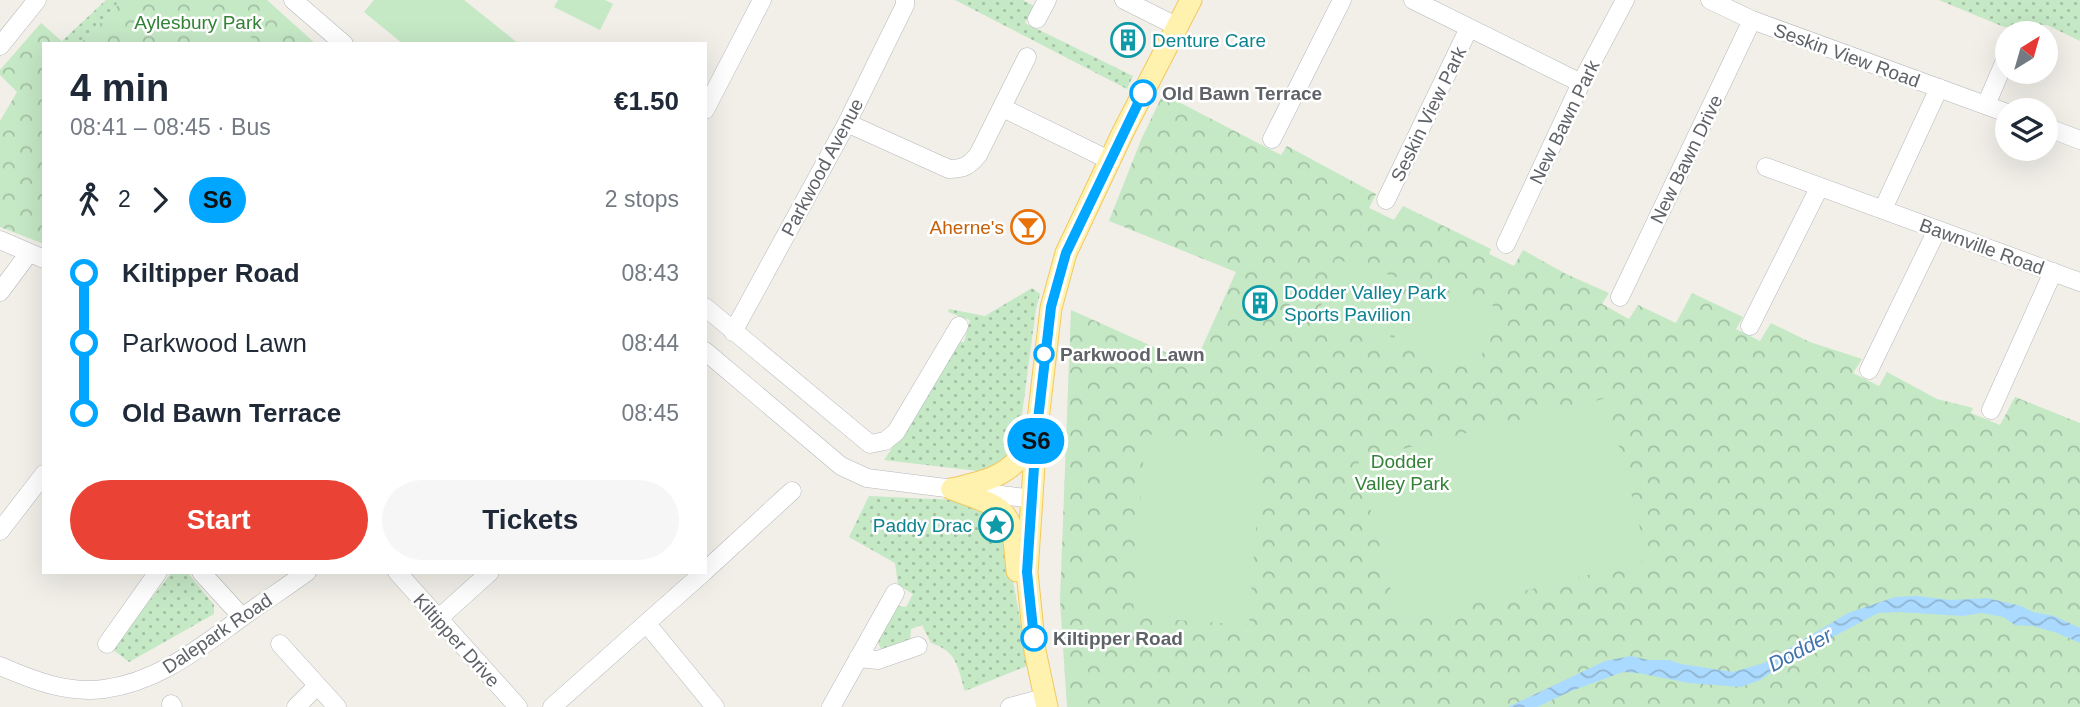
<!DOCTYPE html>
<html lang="en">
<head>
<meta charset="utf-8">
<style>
  body { margin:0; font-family:Helvetica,sans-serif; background:#f6f6f7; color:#1f2937; height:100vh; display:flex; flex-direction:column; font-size:26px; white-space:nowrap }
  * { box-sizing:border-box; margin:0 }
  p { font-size:23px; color:#747a83 }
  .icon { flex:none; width:38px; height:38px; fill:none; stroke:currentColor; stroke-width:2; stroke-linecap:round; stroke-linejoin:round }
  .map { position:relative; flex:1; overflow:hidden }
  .sheet { position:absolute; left:42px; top:42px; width:665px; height:532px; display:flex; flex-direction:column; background:#fff; border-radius:0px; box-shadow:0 7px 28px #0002 }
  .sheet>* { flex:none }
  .badge { padding:0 14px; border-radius:23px; font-size:24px; line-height:46px }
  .needle { width:46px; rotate:37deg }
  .tools { position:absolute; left:1995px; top:21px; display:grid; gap:14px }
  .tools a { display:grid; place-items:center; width:63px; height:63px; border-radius:50%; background:#fff; box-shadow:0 7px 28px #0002; font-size:35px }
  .map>.badge { position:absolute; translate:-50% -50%; box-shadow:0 0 0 4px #fff }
  .legs { display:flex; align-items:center; gap:10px; height:77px; padding:0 28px; font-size:23px }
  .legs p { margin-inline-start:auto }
  .overview { display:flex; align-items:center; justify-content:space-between; height:119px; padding:0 28px }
  h1 { font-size:38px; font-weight:700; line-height:52px }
  .action { display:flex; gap:14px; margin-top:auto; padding:14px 28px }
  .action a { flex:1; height:80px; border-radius:42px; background:#ea4335; color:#fff; font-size:28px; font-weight:700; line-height:80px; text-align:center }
  .action a+a { background:#f6f6f7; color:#1f2937 }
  ul { padding:0 28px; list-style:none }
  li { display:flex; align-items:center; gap:24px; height:70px; font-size:26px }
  li i { display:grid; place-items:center; width:10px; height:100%; margin:0 9px; background:currentColor }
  li i::after { content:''; width:18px; height:18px; margin:-9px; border:5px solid; border-radius:50%; background:#fff }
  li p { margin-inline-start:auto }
  li:first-child i { background:linear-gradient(#0000 50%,currentColor 0) }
  li:last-child i { background:linear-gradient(currentColor 50%,#0000 0) }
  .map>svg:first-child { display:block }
</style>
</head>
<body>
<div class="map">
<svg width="2080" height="707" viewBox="0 0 2080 707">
  <defs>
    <pattern id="grass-dots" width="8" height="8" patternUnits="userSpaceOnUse" patternTransform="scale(1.75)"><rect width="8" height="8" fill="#c5e8c5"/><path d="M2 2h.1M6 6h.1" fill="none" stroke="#a3c0a4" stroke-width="1.8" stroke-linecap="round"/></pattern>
    <pattern id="park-crowns" width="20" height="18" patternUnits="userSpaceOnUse" patternTransform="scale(1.75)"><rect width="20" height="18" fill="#c5e8c5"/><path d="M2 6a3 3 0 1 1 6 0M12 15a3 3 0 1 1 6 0" fill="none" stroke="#a3c0a4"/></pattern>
    <pattern id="water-waves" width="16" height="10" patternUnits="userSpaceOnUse" patternTransform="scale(1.75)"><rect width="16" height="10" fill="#aadaff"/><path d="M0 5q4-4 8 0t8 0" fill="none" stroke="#8eb4d2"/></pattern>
  </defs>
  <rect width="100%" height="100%" fill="#f1efe8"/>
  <g fill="url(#grass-dots)">
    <path d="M106 0H114L118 5 80 44H65L62 41Z"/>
    <path d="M955 0H1023L1034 6 1025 23 1133 76 1127 89Z"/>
    <path d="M1939 0H2080V41L2047 25 2004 27Z"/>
    <path d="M1032 288 1040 294 1036 309 1018 444 1007 463 986 472 884 460 930 392 956 342H964L970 320 948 312 949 309 985 316Z"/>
    <path d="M869 496 956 500 1000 517C1012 566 1018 616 1029 665L965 691C957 666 958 652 931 643L922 625 911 629 910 644 893 651 881 649 876 638 897 606 906 607 913 594 898 585 895 563 849 537Z"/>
    <path d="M172 572 188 573 214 605V614L129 662 112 649Z"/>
  </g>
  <g fill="url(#park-crowns)">
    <path d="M114 0H267L316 44H80L118 5Z"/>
    <path d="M41 23 65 44H44V244L0 227V121L17 92 0 75V70Z"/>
    <path d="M1163 94 1281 155 1287 146 1376 194 1369 208 1394 220 1403 206 1491 249 1489 254 1514 266 1523 250 1566 274 1609 293 1602 304 1629 319 1638 305 1676 323 1692 293 1743 317 1736 329 1760 341 1771 323 1810 342 1862 359 1853 373 1879 386 1887 372 1937 399 1973 408 1971 413 2000 425 2015 397 2080 423V707H1067L1060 601 1071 310 1194 365 1236 272 1109 221 1141 140Z"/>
  </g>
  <g fill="#c5e8c5">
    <path d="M374 0H464L519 44H403L364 12Z"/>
    <path d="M558 0H605L613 4 600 30 554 7Z"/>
    <path d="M226 16 259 44H202Z"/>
    <path d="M1335 259 1407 280 1388 344 1316 323Z"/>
    <path d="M1411 281 1494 306 1478 371 1392 345Z"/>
    <path d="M1607 398 1648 560 1399 622 1358 460Z"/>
    <path d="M1145 434 1262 442 1249 625 1133 617Z"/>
  </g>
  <path fill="url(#water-waves)" d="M1916 596 1951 600 1987 598 2021 606 2033 612 2054 616 2080 628V643L2057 633 2033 626 2015 625 2003 617 1982 613 1963 616 1899 612 1878 613 1795 657 1760 680 1741 687 1689 683 1638 673 1623 672 1571 691 1537 707H1508L1605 661 1631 656 1648 660H1669L1681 664 1733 672 1764 663 1848 613 1895 597Z"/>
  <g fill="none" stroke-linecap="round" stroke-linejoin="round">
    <g stroke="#b5b8bc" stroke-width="19">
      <g id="minor">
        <path d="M293 0 344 44"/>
        <path d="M1124 0 1178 27"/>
        <path d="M1413 0 1581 83"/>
        <path d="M1710 0 1752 20 2007 113"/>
        <path d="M1037 19 1047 0"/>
        <path d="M0 46 37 0"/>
        <path d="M1986 105 2007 56"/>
        <path d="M1003 108 1111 161"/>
        <path d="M705 110 762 0"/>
        <path d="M847 123 949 169C963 169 969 166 978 155L1027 57"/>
        <path d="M2046 127 2080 140"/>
        <path d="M1272 139 1342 0"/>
        <path d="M1766 167 2080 282"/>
        <path d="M1386 200 1469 28"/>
        <path d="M1883 209 1939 88"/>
        <path d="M0 240 44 259"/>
        <path d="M1506 244 1581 83 1625 0"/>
        <path d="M0 292 29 253"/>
        <path d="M1620 297 1752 20"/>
        <path d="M705 307 870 444 885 441 896 432 959 326"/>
        <path d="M1750 326 1819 188"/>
        <path d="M733 332 847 123 905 5V0"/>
        <path d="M705 351 841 466 867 478 1033 499"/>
        <path d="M1869 370 1937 230"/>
        <path d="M1991 410 2053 272"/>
        <path d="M0 531 44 474"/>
        <path d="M705 571 792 491"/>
        <path d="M201 572 242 617"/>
        <path d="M397 572 518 707"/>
        <path d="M438 619 490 572"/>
        <path d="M647 624 715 707"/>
        <path d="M107 644 158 572"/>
        <path d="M280 644 337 707"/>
        <path d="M858 658 878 660 918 646"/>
        <path d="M0 666C32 680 68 694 104 689 158 682 198 649 241 618 263 602 285 588 307 572"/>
        <path d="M171 704 173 707"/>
        <path d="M296 707 317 686"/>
        <path d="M552 707 704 572"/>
        <path d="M831 707 895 593"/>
        <path d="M1010 707 1044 698"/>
      </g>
    </g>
    <g stroke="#f2c960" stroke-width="23">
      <g id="major">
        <path d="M952 489C1010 510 1012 508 1017 571"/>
        <path d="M952 489C994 479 1011 475 1036 438"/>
        <path d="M1047 707 1035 651 1027 572 1036 437 1051 308 1066 253 1123 132 1191 0"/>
      </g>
    </g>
    <use href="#minor" stroke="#fff" stroke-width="18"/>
    <use href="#major" stroke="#fff2af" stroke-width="21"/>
  </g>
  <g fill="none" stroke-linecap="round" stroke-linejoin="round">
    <g stroke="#fff" stroke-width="16">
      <path id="line-1" d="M1034 638 1027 572 1036 437 1051 307 1066 253 1143 93"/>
    </g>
    <use href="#line-1" stroke="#00a6ff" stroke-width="10"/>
  </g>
  <defs>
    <g id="building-ring" transform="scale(1.75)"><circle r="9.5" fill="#fff" stroke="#0f9aa8" stroke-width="1.5"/><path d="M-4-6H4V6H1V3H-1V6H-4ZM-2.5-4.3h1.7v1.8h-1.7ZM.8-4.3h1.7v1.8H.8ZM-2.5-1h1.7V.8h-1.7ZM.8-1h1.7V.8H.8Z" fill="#0f9aa8"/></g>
    <g id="bar-ring" transform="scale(1.75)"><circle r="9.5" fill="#fff" stroke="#e8710a" stroke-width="1.5"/><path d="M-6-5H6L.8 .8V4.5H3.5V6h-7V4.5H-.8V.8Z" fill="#e8710a"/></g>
    <g id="sight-ring" transform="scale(1.75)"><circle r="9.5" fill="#fff" stroke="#0f9aa8" stroke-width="1.5"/><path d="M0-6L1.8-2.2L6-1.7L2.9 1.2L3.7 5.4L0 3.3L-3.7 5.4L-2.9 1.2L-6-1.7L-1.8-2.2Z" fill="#0f9aa8"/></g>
  </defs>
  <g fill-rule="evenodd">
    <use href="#building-ring" x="1128" y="40"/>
    <use href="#bar-ring" x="1028" y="227"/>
    <use href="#building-ring" x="1260" y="303"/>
    <use href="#sight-ring" x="996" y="525"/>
  </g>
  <g fill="#fff" stroke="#00a6ff" stroke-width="3.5">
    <circle cx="1143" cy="93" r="12"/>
    <circle cx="1044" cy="354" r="9"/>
    <circle cx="1034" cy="638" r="12"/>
  </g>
  <g text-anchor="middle" stroke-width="5" stroke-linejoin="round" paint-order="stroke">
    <g font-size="19" fill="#348238" stroke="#fff">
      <text x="198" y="29">Aylesbury Park</text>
      <text x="1402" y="468">Dodder<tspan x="1402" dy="22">Valley Park</tspan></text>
    </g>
    <g font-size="19" fill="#0d838f" stroke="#fff" text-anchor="start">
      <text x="1152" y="47">Denture Care</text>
      <text x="1284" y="299">Dodder Valley Park<tspan x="1284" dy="22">Sports Pavilion</tspan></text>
      <text x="972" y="532" text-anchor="end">Paddy Drac</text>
    </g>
    <g font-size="19" fill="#5f6368" stroke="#fff">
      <text transform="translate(1847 55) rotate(20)" y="7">Seskin View Road</text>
      <text transform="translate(1428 114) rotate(-64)" y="7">Seskin View Park</text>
      <text transform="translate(1564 122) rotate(-64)" y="7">New Bawn Park</text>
      <text transform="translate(1686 159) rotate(-64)" y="7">New Bawn Drive</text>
      <text transform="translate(822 167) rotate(-62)" y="7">Parkwood Avenue</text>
      <text transform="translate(1982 246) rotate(20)" y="7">Bawnville Road</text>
      <text transform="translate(217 633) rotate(-34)" y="7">Dalepark Road</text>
      <text transform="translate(457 640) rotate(48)" y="7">Kiltipper Drive</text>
    </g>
    <g font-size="19" font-weight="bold" fill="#5f6368" stroke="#fff" text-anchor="start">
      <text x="1162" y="100">Old Bawn Terrace</text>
      <text x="1060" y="361">Parkwood Lawn</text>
      <text x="1053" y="645">Kiltipper Road</text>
    </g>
    <g font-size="19" fill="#c56008" stroke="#fff" text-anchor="end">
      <text x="1004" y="234">Aherne's</text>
    </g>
    <g font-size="21" font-style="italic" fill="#4174aa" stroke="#fff">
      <text transform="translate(1800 650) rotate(-28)" y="7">Dodder</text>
    </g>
  </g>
</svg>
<div class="tools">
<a><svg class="needle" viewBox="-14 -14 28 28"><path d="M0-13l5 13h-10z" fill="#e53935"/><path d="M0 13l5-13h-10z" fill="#747a83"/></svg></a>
<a><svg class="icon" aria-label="layers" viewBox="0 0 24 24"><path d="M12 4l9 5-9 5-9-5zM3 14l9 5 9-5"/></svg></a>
</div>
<b class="badge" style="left:1036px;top:441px;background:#00a6ff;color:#111">S6</b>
<section class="sheet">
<div class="overview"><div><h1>4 min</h1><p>08:41 – 08:45 · Bus</p></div><b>€1.50</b></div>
<div class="legs"><svg class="icon" aria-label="walk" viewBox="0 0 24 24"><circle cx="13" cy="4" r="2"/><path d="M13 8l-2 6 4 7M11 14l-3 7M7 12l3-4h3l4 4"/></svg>2<svg class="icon" aria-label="forward" viewBox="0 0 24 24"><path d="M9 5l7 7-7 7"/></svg><b class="badge" style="background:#00a6ff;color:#111">S6</b><p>2 stops</p></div>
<ul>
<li><i style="color:#00a6ff"></i><b>Kiltipper Road</b><p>08:43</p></li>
<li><i style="color:#00a6ff"></i><span>Parkwood Lawn</span><p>08:44</p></li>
<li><i style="color:#00a6ff"></i><b>Old Bawn Terrace</b><p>08:45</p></li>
</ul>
<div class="action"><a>Start</a><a>Tickets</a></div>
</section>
</div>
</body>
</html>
